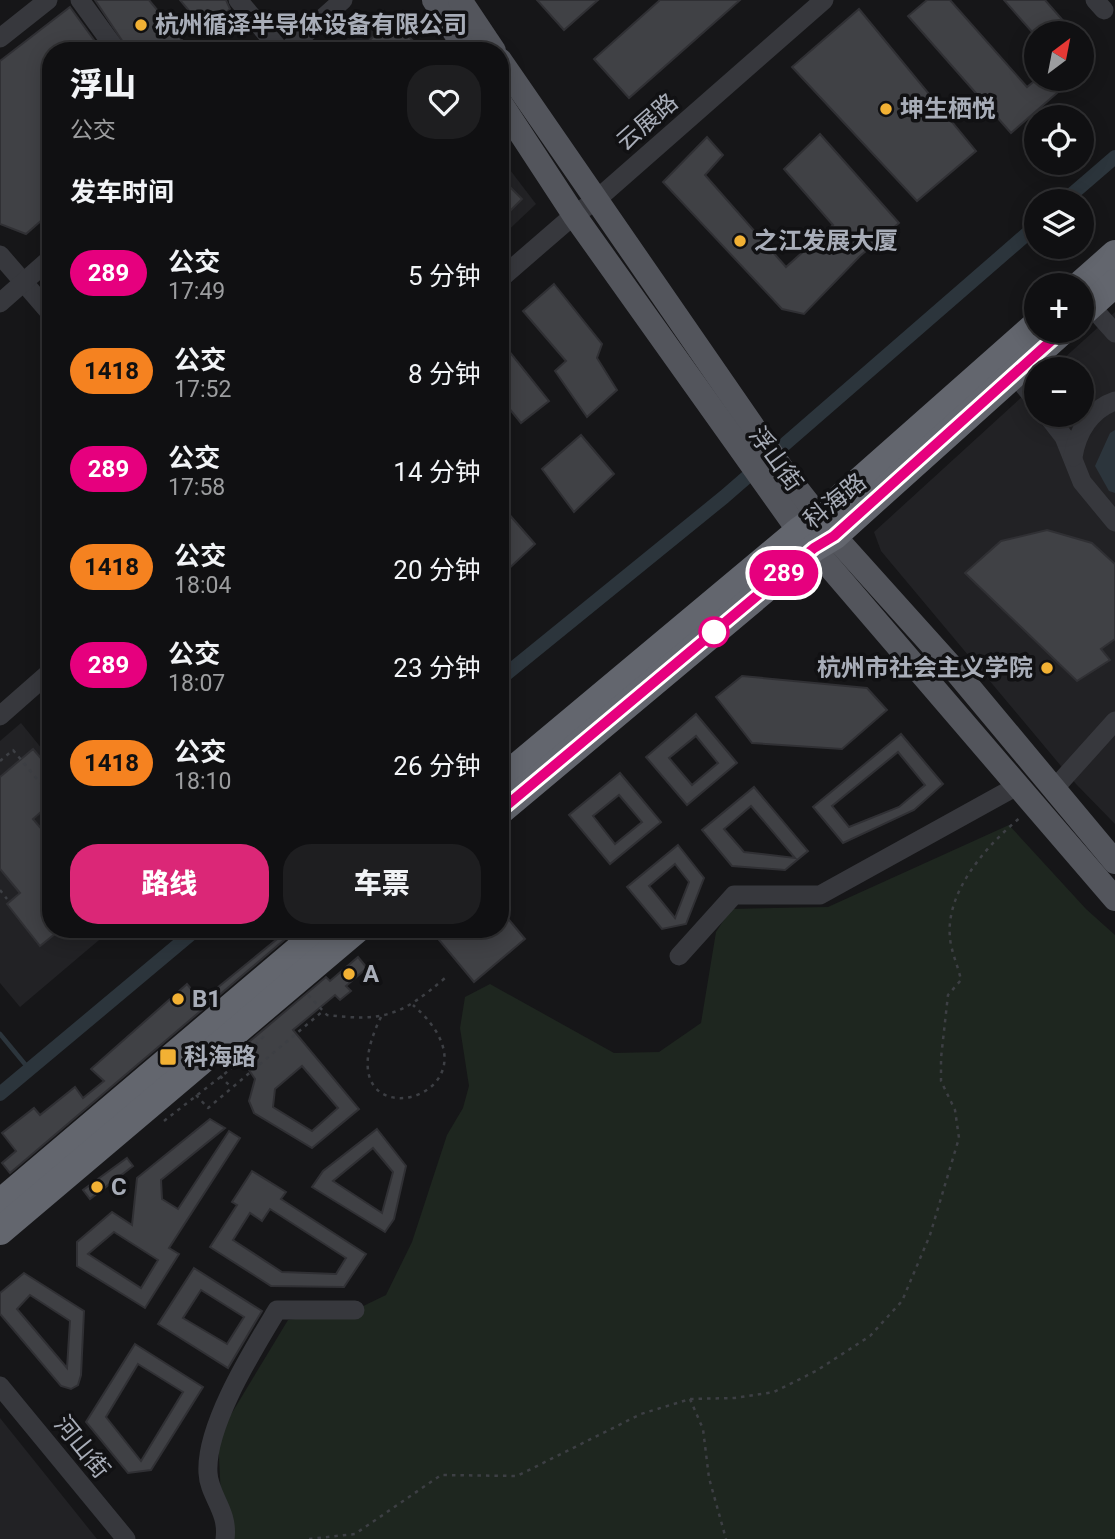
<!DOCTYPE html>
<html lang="zh">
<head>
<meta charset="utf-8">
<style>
  body { margin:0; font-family:Roboto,"Noto Sans SC",sans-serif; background:#1e1e20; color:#f1f3f6; height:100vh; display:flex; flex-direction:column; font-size:26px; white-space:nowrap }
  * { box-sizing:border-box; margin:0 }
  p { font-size:23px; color:#9c9d9f }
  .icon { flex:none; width:38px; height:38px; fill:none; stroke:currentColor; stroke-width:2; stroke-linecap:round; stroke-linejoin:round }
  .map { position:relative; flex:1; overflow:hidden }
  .drawer { position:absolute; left:42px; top:42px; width:467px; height:896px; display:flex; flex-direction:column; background:#101012; border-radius:28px; box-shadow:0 4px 18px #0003,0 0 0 2px #303032 }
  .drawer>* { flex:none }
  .badge { padding:0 14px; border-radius:23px; font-size:24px; line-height:46px }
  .needle { width:46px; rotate:32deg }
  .controls { position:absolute; left:1024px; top:21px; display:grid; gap:14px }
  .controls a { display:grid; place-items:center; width:70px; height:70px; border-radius:50%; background:#101012; box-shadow:0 4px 18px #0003,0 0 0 2px #303032; font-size:35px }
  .map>.badge { position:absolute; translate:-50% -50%; box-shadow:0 0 0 4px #fff }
  h2 { padding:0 28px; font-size:26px; line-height:63px }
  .round { display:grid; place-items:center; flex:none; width:74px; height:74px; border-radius:28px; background:#1e1e20 }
  .overview { display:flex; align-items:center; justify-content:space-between; height:119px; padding:0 28px }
  h1 { font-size:33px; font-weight:800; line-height:52px }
  .button { display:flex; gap:14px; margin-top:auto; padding:14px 28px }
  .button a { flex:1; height:80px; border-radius:28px; background:#db2777; color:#fff; font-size:28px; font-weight:800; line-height:80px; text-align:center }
  .button a+a { background:#1e1e20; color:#f1f3f6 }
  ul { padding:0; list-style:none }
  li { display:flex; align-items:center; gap:21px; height:98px; padding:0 28px }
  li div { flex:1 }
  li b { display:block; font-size:26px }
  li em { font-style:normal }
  li .badge { min-width:77px; font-weight:700; text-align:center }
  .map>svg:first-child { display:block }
</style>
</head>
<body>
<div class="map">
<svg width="1115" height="1539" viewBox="0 0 1115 1539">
  <rect width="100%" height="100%" fill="#161618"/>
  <g fill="#222225">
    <path d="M383 9 416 51H332Z"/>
    <path d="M501 158 536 204 501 237Z"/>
    <path d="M1115 312V824L1076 784 881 551 874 532 1036 384V415H1082V369H1052Z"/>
    <path d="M21 723 51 760V929H112L20 1007 0 983V741Z"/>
    <path d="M0 1418 97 1539H0Z"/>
  </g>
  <path fill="#1e261f" d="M1009 825 1086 909 1115 935V1539H223L218 1436 288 1320 355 1310 386 1295 412 1242 447 1135 463 1108 469 1086 460 1028 465 997 490 984 614 1053 659 1052 701 1023 716 932 731 909 828 907Z"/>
  <path fill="#2c353c" d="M1115 430V493L1109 491 1095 466 1110 433Z"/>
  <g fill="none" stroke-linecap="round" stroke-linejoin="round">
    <path stroke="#2c353c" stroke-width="4.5" d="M0 1034 29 1069"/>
    <g stroke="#2c353c" stroke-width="14">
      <path d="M1064 201 1115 157"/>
      <path d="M500 679 724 497 1036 226"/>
      <path d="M0 1094 197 929"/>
    </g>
  </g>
  <g fill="#404145" stroke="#303034" stroke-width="2" fill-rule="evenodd">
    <path d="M95 0H149L191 51H129Z"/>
    <path d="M180 0H226L230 9 206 31Z"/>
    <path d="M537 0H598L564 30Z"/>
    <path d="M660 0H740L629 98 594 59Z"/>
    <path d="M927 0H950L1027 87 1037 79H1073L1011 133 908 16Z"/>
    <path d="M1004 0H1045L1074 33H1033Z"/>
    <path d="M70 7 102 51H51V212L26 234 0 224V61Z"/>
    <path d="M859 9 976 151 917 201 792 67Z"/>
    <path d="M391 20 424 51H358Z"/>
    <path d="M820 134 899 223 860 256 804 314 782 309 663 182 707 137 723 155 705 175 786 267 833 225 784 169Z"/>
    <path d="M500 177 522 199 500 221Z"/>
    <path d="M554 284 602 344 597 358 617 390 587 417 555 371 566 361 523 311Z"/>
    <path d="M500 340 549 401 521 423 500 397Z"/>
    <path d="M581 435 614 474 574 512 542 469Z"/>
    <path d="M500 504 535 544 500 577Z"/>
    <path d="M1047 530 1092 543 1115 564V639L1101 649 1110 660 1077 681 965 573 1001 541Z"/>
    <path d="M742 676 867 688 887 710 842 749 752 743 716 697Z"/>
    <path d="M696 714 737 763 687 805 646 757ZM696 736 718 763 692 785 669 758Z"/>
    <path d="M901 734 943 784 914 810 843 843 813 807ZM898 752 925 785 899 807 849 827 832 806Z"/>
    <path d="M33 749 51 770V803L33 819 51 840V929H61L40 946 7 904 20 893 0 869V777Z"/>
    <path d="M620 773 661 822 610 864 569 815ZM619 795 642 822 615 844 593 816Z"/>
    <path d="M754 787 808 851 785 870 732 866 702 830ZM751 806 795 858 744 852 724 829Z"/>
    <path d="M678 845 704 878 686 924 662 929 627 887ZM675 864 689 882 675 918 649 886Z"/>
    <path d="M500 909 525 939 474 982 430 929H500Z"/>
    <path d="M287 931 290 935 10 1173 2 1163 16 1151 2 1133 34 1108 40 1115 75 1087 83 1098 104 1081 91 1069 187 984 201 1001Z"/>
    <path d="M358 957 367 968 346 986 351 991 340 1000 335 995 293 1030 359 1109 312 1148 254 1113 249 1101 255 1079 237 1052 326 977 330 981ZM302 1066 338 1108 312 1131 273 1107 275 1089Z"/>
    <path d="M210 1119 225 1128 161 1180 162 1199 178 1209 229 1131 240 1138 169 1248 179 1254 145 1308 77 1266V1242L112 1212 132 1225 137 1178ZM114 1232 158 1260 141 1288 88 1254Z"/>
    <path d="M377 1129 406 1166 394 1219 385 1232 312 1187 323 1171ZM373 1148 393 1172 382 1213 333 1181Z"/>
    <path d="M127 1158 133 1166 90 1199 83 1190Z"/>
    <path d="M252 1171 286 1192 281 1199 366 1254 344 1287 271 1286 210 1247 237 1205 232 1202ZM270 1209 346 1258 336 1274 282 1272 233 1240 250 1213 262 1221Z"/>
    <path d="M194 1268 262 1311 228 1368 158 1324ZM201 1290 244 1317 227 1344 183 1318Z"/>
    <path d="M24 1273 84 1311 81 1375 78 1385 71 1389 61 1386 0 1314V1293ZM30 1295 70 1321 67 1368 17 1309Z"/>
    <path d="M135 1344 203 1387 151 1470 128 1473 86 1422ZM138 1364 183 1392 141 1461 106 1417Z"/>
  </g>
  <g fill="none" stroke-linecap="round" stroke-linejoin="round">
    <g stroke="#3d3f44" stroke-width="2.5" stroke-dasharray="3.5 5" stroke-linecap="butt">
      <path d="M0 761 13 750 51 796"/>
      <path d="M0 890 7 899"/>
      <path d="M308 995 327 1015C384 1022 402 1015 445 978"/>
      <path d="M381 1017C315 1151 520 1099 413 1005"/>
      <path d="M220 1076 232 1088"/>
      <path d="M196 1095 208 1108 323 1011"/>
      <path d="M164 1121 237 1064 265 1035"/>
      <path d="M690 1399 703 1429 709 1478 726 1539"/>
      <path d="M309 1539 355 1534 441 1475 517 1476 641 1414 690 1399 735 1398 774 1392 816 1371 870 1336 902 1301 930 1235 959 1138 955 1110 941 1081V1058L948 995 961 980C958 966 951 951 950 938 945 891 988 844 1022 816"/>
    </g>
    <g stroke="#37383d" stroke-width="19">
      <path d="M80 0 117 51"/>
      <path d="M238 0 281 51"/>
      <path d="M1095 0 1104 10"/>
      <path d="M0 38 48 0"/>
      <path d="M286 51 343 0"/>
      <path d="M0 255 51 314"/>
      <path d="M500 279 574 215 595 201 824 0"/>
      <path d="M0 303 51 258"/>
      <path d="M1090 305 1115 333"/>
      <path d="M1014 373 1036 401"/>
      <path d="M1047 415 1064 437 1082 482 1115 522"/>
      <path d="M1073 457C1077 432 1091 409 1115 401"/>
      <path d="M0 716 51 671"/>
      <path d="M1054 789 1115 721"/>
      <path d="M679 956 734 895H820L1017 786"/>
      <path d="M0 1386 126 1539"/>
      <path d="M225 1539C229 1511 209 1496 208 1473 205 1426 253 1350 277 1310H355"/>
    </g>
    <g stroke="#53555c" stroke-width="24">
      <path d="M434 0 467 51"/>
      <path d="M460 0 494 51"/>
      <path d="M500 60 789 479 834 536 959 675 1115 862"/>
      <path d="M500 102 574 215 799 531 1115 899"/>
    </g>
    <g stroke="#63666e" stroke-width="28">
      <path d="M1080 285 1115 254"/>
      <path d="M1082 313 1115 283"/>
      <path d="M500 781 799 531 819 517 1036 325"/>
      <path d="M500 811 814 548 834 536 1062 331"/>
      <path d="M0 1203 323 929"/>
      <path d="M0 1231 357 929"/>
    </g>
  </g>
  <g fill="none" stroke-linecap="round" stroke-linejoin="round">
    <g stroke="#fff" stroke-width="16">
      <path id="line" d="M500 811 814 548 834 536 1062 331"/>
    </g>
    <use href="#line" stroke="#e6007e" stroke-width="10"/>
  </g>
  <g fill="#f2b134" stroke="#111113" stroke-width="2.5">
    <circle cx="141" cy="25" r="7"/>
    <circle cx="886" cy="109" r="7"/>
    <circle cx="740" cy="241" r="7"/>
    <circle cx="1047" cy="668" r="7"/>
    <circle cx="349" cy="974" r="7"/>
    <circle cx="178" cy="999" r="7"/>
    <rect x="159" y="1048" width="18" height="18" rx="3.5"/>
    <circle cx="97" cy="1187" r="7"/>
  </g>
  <circle fill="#fff" stroke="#e6007e" stroke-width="3.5" cx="714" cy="632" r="14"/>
  <g text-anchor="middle" stroke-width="7" stroke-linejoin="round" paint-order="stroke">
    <g font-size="24" font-weight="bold" fill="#a8adb8" stroke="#111113" text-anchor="start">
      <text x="155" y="33">杭州循泽半导体设备有限公司</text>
      <text x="900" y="117">坤生栖悦</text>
      <text x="754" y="249">之江发展大厦</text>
      <text x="1033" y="676" text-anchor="end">杭州市社会主义学院</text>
      <text x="363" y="982">A</text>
      <text x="192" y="1007">B1</text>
      <text x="184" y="1065">科海路</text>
      <text x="111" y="1195">C</text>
    </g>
    <g font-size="24" fill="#a8adb8" stroke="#111113">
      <text transform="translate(647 122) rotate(-41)" y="8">云展路</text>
      <text transform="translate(776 459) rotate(54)" y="8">浮山街</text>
      <text transform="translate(835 501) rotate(-39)" y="8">科海路</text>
      <text transform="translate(82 1447) rotate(51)" y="8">河山街</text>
    </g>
  </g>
</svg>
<div class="controls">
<a><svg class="needle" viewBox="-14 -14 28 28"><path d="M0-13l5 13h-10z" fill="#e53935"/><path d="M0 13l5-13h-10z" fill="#9c9d9f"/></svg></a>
<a><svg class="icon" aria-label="locate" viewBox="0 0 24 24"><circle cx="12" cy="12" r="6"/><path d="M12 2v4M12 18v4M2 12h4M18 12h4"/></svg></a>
<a><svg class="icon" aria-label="layers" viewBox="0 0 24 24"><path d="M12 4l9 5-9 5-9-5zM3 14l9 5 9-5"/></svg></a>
<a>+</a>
<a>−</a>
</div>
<b class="badge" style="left:784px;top:573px;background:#e6007e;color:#fff">289</b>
<section class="drawer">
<div class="overview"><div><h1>浮山</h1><p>公交</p></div><a class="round"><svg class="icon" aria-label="heart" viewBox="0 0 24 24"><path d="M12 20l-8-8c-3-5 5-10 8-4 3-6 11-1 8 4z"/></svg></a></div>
<h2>发车时间</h2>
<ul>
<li><span class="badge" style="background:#e6007e;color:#fff">289</span><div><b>公交</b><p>17:49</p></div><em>5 分钟</em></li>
<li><span class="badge" style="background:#f58220;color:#111">1418</span><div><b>公交</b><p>17:52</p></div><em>8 分钟</em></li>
<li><span class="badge" style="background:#e6007e;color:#fff">289</span><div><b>公交</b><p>17:58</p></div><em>14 分钟</em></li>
<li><span class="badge" style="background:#f58220;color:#111">1418</span><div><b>公交</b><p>18:04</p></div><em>20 分钟</em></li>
<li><span class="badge" style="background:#e6007e;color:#fff">289</span><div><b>公交</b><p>18:07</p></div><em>23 分钟</em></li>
<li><span class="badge" style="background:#f58220;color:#111">1418</span><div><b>公交</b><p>18:10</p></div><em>26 分钟</em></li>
</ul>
<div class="button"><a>路线</a><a>车票</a></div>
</section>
</div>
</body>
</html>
